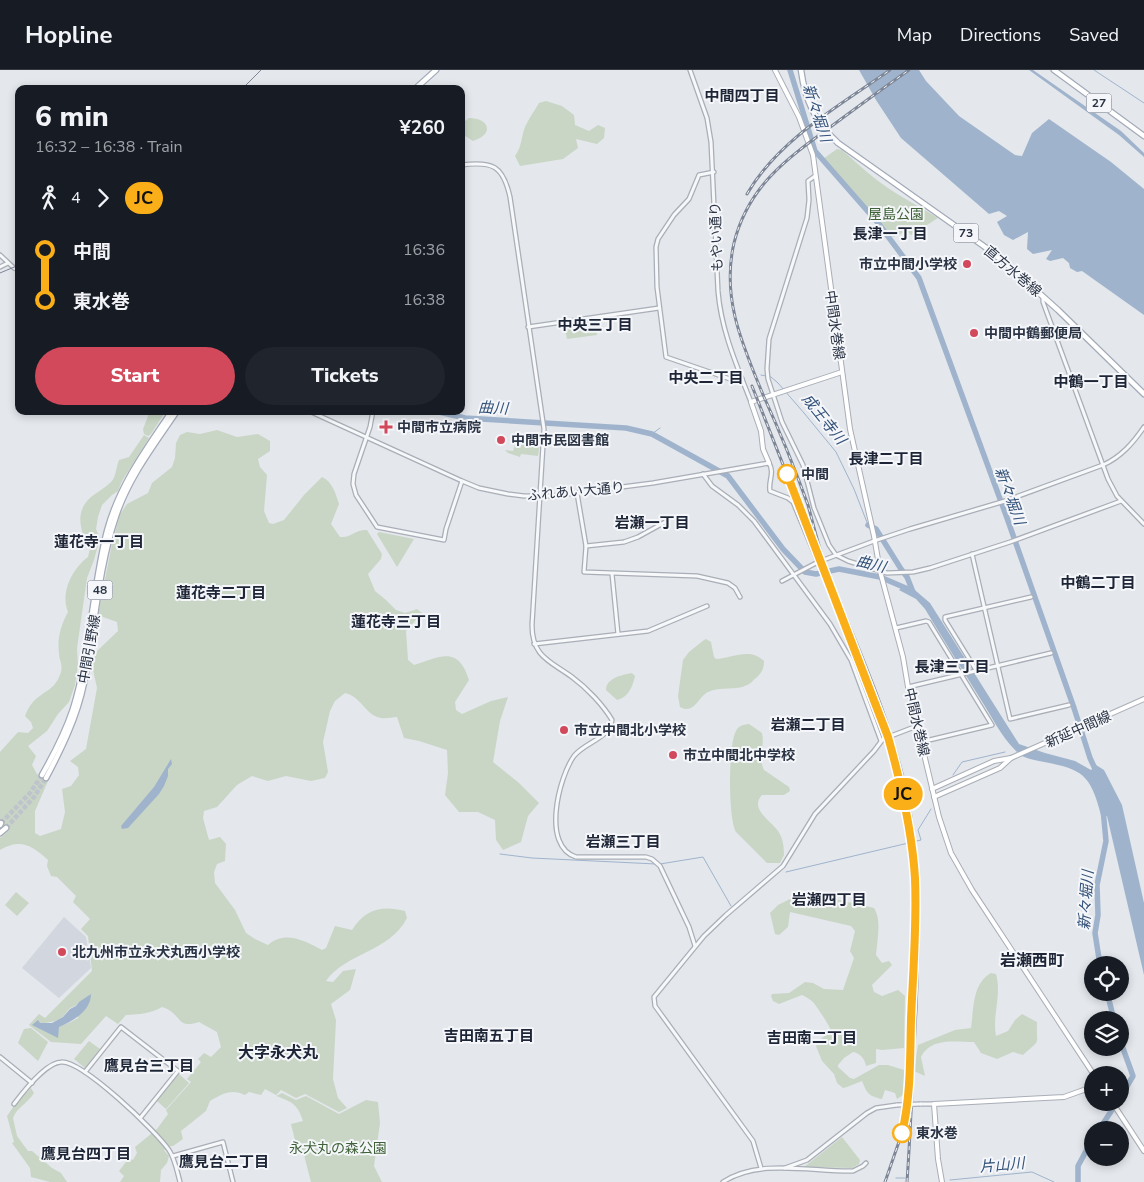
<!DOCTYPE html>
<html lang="en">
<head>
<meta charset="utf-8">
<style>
  body { margin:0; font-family:"Nunito Sans","Noto Sans JP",sans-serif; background:#20242c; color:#f1f3f6; height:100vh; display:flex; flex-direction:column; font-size:19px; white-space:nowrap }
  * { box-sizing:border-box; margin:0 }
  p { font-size:16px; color:#9ea1a6 }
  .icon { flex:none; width:28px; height:28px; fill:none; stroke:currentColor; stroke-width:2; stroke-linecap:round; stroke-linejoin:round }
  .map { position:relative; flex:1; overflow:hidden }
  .sheet { position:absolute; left:15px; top:15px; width:450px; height:330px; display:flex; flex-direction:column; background:#171b24; border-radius:10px; box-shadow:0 2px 8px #0003 }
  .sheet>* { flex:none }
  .badge { padding:0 10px; border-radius:16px; font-size:18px; line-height:32px }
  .buttons { position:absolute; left:1084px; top:886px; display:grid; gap:10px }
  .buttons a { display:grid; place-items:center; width:45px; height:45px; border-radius:50%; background:#171b24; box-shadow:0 2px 8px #0003; font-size:25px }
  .map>.badge { position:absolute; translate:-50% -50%; box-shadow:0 0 0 2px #fff }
  .legs { display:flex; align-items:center; gap:8px; height:55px; padding:0 20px; font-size:16px }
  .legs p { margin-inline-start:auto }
  .overview { display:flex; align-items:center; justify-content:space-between; height:85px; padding:0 20px }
  h1 { font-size:28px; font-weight:800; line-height:38px }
  .primary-button { display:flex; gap:10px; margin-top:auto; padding:10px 20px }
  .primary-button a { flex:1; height:58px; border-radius:30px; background:#d1495b; color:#fff; font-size:20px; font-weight:800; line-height:58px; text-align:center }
  .primary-button a+a { background:#20242c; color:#f1f3f6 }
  ul { padding:0 20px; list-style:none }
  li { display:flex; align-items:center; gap:18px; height:50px; font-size:19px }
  li i { display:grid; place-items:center; width:8px; height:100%; margin:0 6px; background:currentColor }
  li i::after { content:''; width:12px; height:12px; margin:-6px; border:4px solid; border-radius:50%; background:#171b24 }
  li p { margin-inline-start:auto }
  li:first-child i { background:linear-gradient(#0000 50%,currentColor 0) }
  li:last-child i { background:linear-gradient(currentColor 50%,#0000 0) }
  header { display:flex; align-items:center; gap:30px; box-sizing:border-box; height:70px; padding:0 25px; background:#171b24; border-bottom:1px solid #363941 }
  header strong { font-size:24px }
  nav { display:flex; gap:28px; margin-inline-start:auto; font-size:18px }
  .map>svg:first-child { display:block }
</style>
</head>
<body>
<header>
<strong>Hopline</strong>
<nav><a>Map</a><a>Directions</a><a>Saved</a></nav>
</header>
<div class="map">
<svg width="1144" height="1112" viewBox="0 0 1144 1112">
  <rect width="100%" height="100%" fill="#e4e7ec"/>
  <path fill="#d2d6de" d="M64 847 86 867 91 898 59 928 22 898Z"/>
  <g fill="#c9d6c5" fill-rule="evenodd">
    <path d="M546 31 562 36 574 45 575 55 589 61 598 55 605 58 604 68 597 74 576 69 578 78 563 89 520 96 515 86C522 77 521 67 525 57 529 48 535 40 539 33Z"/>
    <path d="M469 48C489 48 495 64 473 71L462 64 465 51Z"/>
    <path d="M837 79 842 80C859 95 875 110 894 122 908 131 924 139 938 148L911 165 907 161 893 167 858 131 823 89Z"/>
    <path d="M595 249 597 265 567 269 564 254Z"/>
    <path d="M150 341 165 342 151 364 148 366 144 364 143 359Z"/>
    <path d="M217 360 237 367 258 364 270 371V381L258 389 260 397 267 405 264 441 269 453 273 454 284 450 304 425 322 407C332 411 336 424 339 434L331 454 340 467C352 468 353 460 367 460L382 484 381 489 368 504 375 521 386 530 396 540 405 543 417 539 422 543 406 561 408 590 414 595C440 587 458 575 469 610L455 632 456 640 462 644 491 631 508 627 500 651 493 692 519 713 539 733 528 746 521 772 503 780 496 770 495 750 478 742H459L445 725 448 703 447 680 419 671 404 668 397 647C392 647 386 649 381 648 365 645 362 627 345 623L335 631 330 641 323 672 328 702 325 708 311 711 286 706 268 711 252 706 237 715 217 737 204 741 203 748 209 770 220 767 226 774 225 791 217 794 214 802 215 813 235 840 246 863 255 869 268 875C285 860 305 871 322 880L326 878 335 856 352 860C365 839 382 835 405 841L407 848C390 882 345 883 326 911L333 912 343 901 356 899 350 920 331 934 336 950 333 1009 338 1028 347 1038 339 1042 305 1024 296 1028 281 1020 276 1025 265 1019 261 1025 249 1022 245 1025C232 1018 221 1024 210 1031L206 1041 181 1061 183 1069 173 1076H171L164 1080 169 1086 167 1093 161 1100 160 1112H120L124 1106 119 1101 129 1088 133 1090 137 1083 135 1077 157 1059 168 1044 166 1040 191 1012 187 1009 201 992 198 989 204 983 211 987 221 977 217 962 199 952C176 960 182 943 162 937 150 944 140 944 126 945L118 954 106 946 81 974 51 972 29 955 39 944 45 948 92 901 88 866 81 859 90 849 73 832 76 826 57 807 51 806 47 796 48 790C32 775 20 768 0 780V768L9 760 0 750V682L18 662 28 663 33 658 31 652 25 646C27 641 29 636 33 632 44 620 55 621 61 602 63 594 59 590 59 583 57 568 61 555 68 542 60 523 72 499 88 487L90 478C80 461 74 442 91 427 97 422 105 418 111 412 116 407 116 397 119 390L129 387 144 365 149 368 122 411 118 421 112 425 102 435 98 447 96 459 100 468 94 490 87 508 77 578 78 595 75 615 69 632 58 644 47 661 28 676 36 686 32 695 37 704 48 711 35 741V763L40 766 61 759 65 742 62 719 71 716 79 705 78 697 70 691 86 679 97 618 92 595 96 582 118 561 117 552 103 547 97 549 112 474 120 444 127 434 148 423 152 413 172 397 175 388 176 373 180 365 187 362 200 364ZM79 932 78 948C59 959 53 957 33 955 42 952 52 954 61 948 64 946 66 942 69 939 73 936 76 937 79 932Z"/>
    <path d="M519 367 538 370 540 373 538 386 521 384 520 387 508 383 505 380 513 381 515 375 512 371Z"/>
    <path d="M379 462 414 469 397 497 377 464Z"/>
    <path d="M706 569 711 572 714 587 716 589C732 588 750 577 764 591 764 598 762 603 756 608 753 610 751 614 747 615 737 621 720 616 708 622 698 627 694 645 680 637L678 626 683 590 689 582 704 570Z"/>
    <path d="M632 603 635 606C633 616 628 628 617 630L606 620C606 608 622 605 632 603Z"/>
    <path d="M749 654 762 663C765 675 758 689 764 700L789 717 790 721 784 725H762C749 739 771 751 778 761 783 768 784 777 784 785L780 793H767L736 762C728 749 728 674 736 661 739 655 743 655 749 654Z"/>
    <path d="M16 822 29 833 17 846 5 835Z"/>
    <path d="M804 822 874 838C882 850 877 871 876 885L882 893 889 891 892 895 872 915 874 922 882 926 898 920 905 926 904 978 882 980 876 979V993L866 996C865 989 860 983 853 982L844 988 838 995V997L850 1008 854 1009 879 995H888L904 1000 903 1025 897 1029 895 1023 885 1020 882 1029C868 1026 867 1023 862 1011L847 1017 843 1018 837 1013 834 1004 822 991 816 976 821 969 831 961C830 956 817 937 813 932 810 929 806 927 802 925L779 934 773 931 771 926 772 924 789 923 805 912 813 913 824 919 843 920 854 888 850 881 855 861 851 856 790 842 788 857 779 865 775 864 770 843 778 835Z"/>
    <path d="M991 903 996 904C1002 925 992 945 996 966L1008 961 1015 950 1022 944 1037 952C1036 977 1042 968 1023 985L1013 982 997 989 981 983 974 972C955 972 931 967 921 987L925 1006 914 1001 918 975 955 960 971 958C974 938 972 914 991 903Z"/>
    <path d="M31 958 48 972 38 991 18 973 24 959Z"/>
    <path d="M89 971 100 979 85 998 74 989Z"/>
    <path d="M179 1004 189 1013 166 1039 157 1031Z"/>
    <path d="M31 1018 34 1023C28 1033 17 1037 13 1048L17 1066 28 1081H32L52 1098 61 1103 67 1112H50L31 1107 30 1098 12 1073 14 1072 7 1046 16 1033Z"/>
    <path d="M282 1023 296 1030 306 1026 339 1044 366 1030 378 1032 380 1053 374 1096 382 1112H311L304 1085 298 1082 291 1054 303 1051C298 1035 293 1032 276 1026Z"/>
    <path d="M842 1067 860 1090 859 1094 852 1098 804 1097Z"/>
  </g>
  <g fill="#9fb4cc">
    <path d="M859 0H919L926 11 959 46 1015 85 1022 86 1032 63 1049 49 1111 92 1144 119V245L1082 201 1077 202 1070 198 1069 193 1063 188 1050 191 1046 189 1052 180 1033 184 1027 179 1028 162 1013 170 1004 165 997 152 1007 146 999 141 989 144 901 68 876 30Z"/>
    <path d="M1029 0H1033L1121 61 1144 83V87L1119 65Z"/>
    <path d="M909 515 930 533 1019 674 1045 683 1075 691 1091 700 1096 695 1104 700 1122 735 1144 833V905L1107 746 1101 745C1090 702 1081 699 1039 691 1029 689 1022 688 1015 680 1001 666 992 647 981 630 962 599 943 569 925 539L916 529 899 520 904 516 907 517Z"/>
    <path d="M171 689 172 694 168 699V706L164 716 159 724 128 758 122 759 121 756 154 717Z"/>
    <path d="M91 924C91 941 73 951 59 957L58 968 32 955 38 950 40 953H52L63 947 70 939 76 936 79 932Z"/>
  </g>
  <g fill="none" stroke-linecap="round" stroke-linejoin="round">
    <g stroke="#9fb4cc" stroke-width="1">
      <path d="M1094 0 1144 33"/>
      <path d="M761 305 771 307 778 313 804 343 836 382 854 419 868 455"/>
      <path d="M652 364 660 358"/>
      <path d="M953 705 962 692 1005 682"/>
      <path d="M500 784 532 788 656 794"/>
      <path d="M660 794 703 787 731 836"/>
      <path d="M786 802 921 770 918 760 931 739"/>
      <path d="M896 1108H905"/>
      <path d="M950 1110 1032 1102 1054 1112"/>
    </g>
    <g stroke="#9fb4cc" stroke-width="5.5">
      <path d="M790 0 815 81 878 153 919 208 1007 448 1074 638 1090 688 1097 703"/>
      <path d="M435 341 465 348 626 358 652 364 728 406 783 479 805 502 816 504 839 499 880 507 908 519"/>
      <path d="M868 455 876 459 901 499 907 507 913 522"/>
      <path d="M1100 895 1095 863 1098 845 1097 815 1106 771 1103 739"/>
      <path d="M1107 922 1114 950"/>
      <path d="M1120 970 1133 1006 1120 1028"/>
      <path d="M1099 1060 1117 1032"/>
      <path d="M1078 1112V1096L1092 1070"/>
    </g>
    <g stroke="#bfc3cb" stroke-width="4.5" stroke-dasharray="4.5 2" stroke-linecap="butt">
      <path d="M1 753 30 723 42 705"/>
      <path d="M6 758 34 727 46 708"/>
    </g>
    <g stroke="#a9aeb7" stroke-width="5.5">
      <g id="tertiary">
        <path d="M690 0 707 48 711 72 718 221C721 260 737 296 751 332"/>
        <path d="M461 95C492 91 503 95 510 127L544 359 532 555C532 587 550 591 572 607 587 618 603 635 612 650 609 669 585 672 574 686 559 707 541 776 576 787H646L652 789 660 796 689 857 695 876"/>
        <path d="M714 102 699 105 689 129 674 145 658 169 656 177 657 217 666 287 730 309H742"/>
        <path d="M815 106 808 111 809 130 807 148 769 269 767 299 768 309 782 352 803 395 814 438 829 475 836 485 848 491 887 503 913 502 930 498 1010 472 1121 431"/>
        <path d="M0 185 14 198 19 200"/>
        <path d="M0 197 8 193"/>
        <path d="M1043 227V232L1108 409 1117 426 1144 454"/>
        <path d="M528 257 659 238"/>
        <path d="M309 341 462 411 479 418 508 424 524 426H552L653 413 769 393C775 403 768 411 770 421L788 428 793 432 818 492"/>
        <path d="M373 341 370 357 354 404 353 414 356 425 377 457 444 470 446 459 462 411"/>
        <path d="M703 404 712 416 738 435 754 451 830 554 851 590 881 671"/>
        <path d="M577 423 586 476 584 502 697 506 728 513 735 518 740 527"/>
        <path d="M586 476 624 472 638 467 667 451"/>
        <path d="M972 484 1010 649 1069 635"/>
        <path d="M612 504 618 564"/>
        <path d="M782 511 818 492 874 471 910 459 1005 431 1103 395C1121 387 1133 373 1144 357"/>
        <path d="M896 558 926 551 929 552 992 655 921 672"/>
        <path d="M534 574 648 561 707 536"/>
        <path d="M976 600 945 550V547L1031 527"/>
        <path d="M908 617 1051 583"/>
        <path d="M0 987 32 1013"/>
        <path d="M85 1002 121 957 178 1001 141 1047"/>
        <path d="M14 1034C23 1022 46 993 61 992 82 990 156 1061 169 1080 175 1089 177 1101 180 1112"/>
        <path d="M920 1034H934"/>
        <path d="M173 1086 223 1072 233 1112"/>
        <path d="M761 1098 753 1071 655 936 654 927 704 866 726 845 783 796 815 744 874 681 883 669 917 656"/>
        <path d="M785 1098 807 1090 867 1043 876 1038 897 1035"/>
        <path d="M723 1112C759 1088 812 1102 853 1101L863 1096 866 1093"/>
      </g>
    </g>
    <g stroke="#a9aeb7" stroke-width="6">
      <g id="secondary">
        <path d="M775 0 799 47 813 85 850 359 874 466 880 501 903 587 908 617 939 747 951 783 972 820 1094 1005"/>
        <path d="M769 393 763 379 761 361 751 332 842 302"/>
        <path d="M932 719 994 691 1011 688 1020 684 1144 629"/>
        <path d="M934 727 1000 698 1011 688"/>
        <path d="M1112 1032 1144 1081"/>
        <path d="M942 1112 938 1089 934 1034 1064 1027 1092 1017"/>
      </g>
    </g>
    <g stroke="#a3abb8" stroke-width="7">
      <g id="primary">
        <path d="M801 0C805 30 815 52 838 73L985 177 1010 197 1058 240 1144 324"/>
        <path d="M1054 0 1144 66"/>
        <path d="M415 19 436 0"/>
        <path d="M42 705C54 684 65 663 73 639 91 581 92 519 107 461 119 416 146 379 172 341"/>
        <path d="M46 708C62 678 77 647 84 613 95 558 98 499 116 446 129 407 154 375 177 341"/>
        <path d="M0 755 1 753"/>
        <path d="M0 763 6 758"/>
      </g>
    </g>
    <use href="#tertiary" stroke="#f7f8fa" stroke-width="3"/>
    <use href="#secondary" stroke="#fff" stroke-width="4"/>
    <use href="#primary" stroke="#fff" stroke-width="4.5"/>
    <g stroke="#7d8696" stroke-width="1">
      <path d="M242 19 261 0"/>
      <path d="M0 203 19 195"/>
    </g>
    <g stroke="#7d8696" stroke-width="3">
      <g id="rail">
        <path d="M747 124C779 69 839 36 890 0"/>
        <path d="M752 316 808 458"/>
        <path d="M885 1112 902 1063 906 1043"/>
        <path d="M907 1112C911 1055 913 997 916 940 919 866 922 793 906 720 888 639 851 565 823 488 817 471 813 453 808 435 795 399 780 362 764 327 743 276 721 229 734 173 748 117 785 90 829 58 856 38 882 19 909 0"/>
      </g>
    </g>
    <use href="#rail" stroke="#f4f6f9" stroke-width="1" stroke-dasharray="4" stroke-linecap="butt"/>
    <g stroke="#a9aeb7" stroke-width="5.5" stroke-linecap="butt">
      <path id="tertiary-bridge" d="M897 1035 920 1034"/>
    </g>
    <use href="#tertiary-bridge" stroke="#f7f8fa" stroke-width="3"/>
  </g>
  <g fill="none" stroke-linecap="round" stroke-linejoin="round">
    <g stroke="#fff" stroke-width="11">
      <path id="line-1" d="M787 404 888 667C901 713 912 760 915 808 917 855 913 902 911 949 910 987 911 1026 902 1063"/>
    </g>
    <use href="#line-1" stroke="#faaf18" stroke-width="8"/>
  </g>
  <g fill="#d1495b" stroke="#f4f6f9" stroke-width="2">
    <circle cx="967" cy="194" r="5"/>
    <circle cx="974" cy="263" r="5"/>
    <path d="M383.5 349.5h5v5h5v5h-5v5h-5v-5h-5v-5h5z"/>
    <circle cx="501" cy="370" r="5"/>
    <circle cx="564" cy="660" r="5"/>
    <circle cx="673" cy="685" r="5"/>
    <circle cx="62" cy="882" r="5"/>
  </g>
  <g fill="#fff" stroke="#faaf18" stroke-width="2.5">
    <circle cx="787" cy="404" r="9"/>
    <circle cx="902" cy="1063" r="9"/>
  </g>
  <g text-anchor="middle" stroke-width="4" stroke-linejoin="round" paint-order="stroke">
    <g fill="#f4f6f9" stroke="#676e7b" stroke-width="1">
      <rect x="1086.5" y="23.5" width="25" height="19" rx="4"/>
      <rect x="953.5" y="153.5" width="25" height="19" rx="4"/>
      <rect x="87.5" y="510.5" width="25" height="19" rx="4"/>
    </g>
    <g font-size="12" font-weight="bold" fill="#2b3445">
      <text x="1099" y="37">27</text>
      <text x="966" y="167">73</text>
      <text x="100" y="524">48</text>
    </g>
    <g font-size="14" fill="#3f6138" stroke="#f4f6f9">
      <text x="896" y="149">屋島公園</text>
      <text x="338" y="1083">永犬丸の森公園</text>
    </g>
    <g font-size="14" fill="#2b3445" stroke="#f4f6f9">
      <text transform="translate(716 167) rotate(-92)" y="5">もやい通り</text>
      <text transform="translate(1013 201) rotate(40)" y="5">直方水巻線</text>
      <text transform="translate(835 255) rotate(82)" y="5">中間水巻線</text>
      <text transform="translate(576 421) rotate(-5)" y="5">ふれあい大通り</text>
      <text transform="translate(89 579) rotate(-80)" y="5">中間引野線</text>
      <text transform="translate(917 652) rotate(77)" y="5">中間水巻線</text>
      <text transform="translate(1078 659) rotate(-24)" y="5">新延中間線</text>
    </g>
    <g font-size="14" font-weight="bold" fill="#2b3445" stroke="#f4f6f9" text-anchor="start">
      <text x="957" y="199" text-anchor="end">市立中間小学校</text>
      <text x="984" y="268">中間中鶴郵便局</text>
      <text x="397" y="362">中間市立病院</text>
      <text x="511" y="375">中間市民図書館</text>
      <text x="574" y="665">市立中間北小学校</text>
      <text x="683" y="690">市立中間北中学校</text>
      <text x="72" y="887">北九州市立永犬丸西小学校</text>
    </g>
    <g font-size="14" font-weight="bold" fill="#2b3445" stroke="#f4f6f9" text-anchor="start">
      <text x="801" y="409">中間</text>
      <text x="916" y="1068">東水巻</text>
    </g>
    <g font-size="15" font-weight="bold" fill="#1d2536" stroke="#f4f6f9">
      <text x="742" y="31">中間四丁目</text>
      <text x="890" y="169">長津一丁目</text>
      <text x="595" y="260">中央三丁目</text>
      <text x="706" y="313">中央二丁目</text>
      <text x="1091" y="317">中鶴一丁目</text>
      <text x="886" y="394">長津二丁目</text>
      <text x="652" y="458">岩瀬一丁目</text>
      <text x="99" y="477">蓮花寺一丁目</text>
      <text x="1098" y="518">中鶴二丁目</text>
      <text x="221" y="528">蓮花寺二丁目</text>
      <text x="396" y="557">蓮花寺三丁目</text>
      <text x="952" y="602">長津三丁目</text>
      <text x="808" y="660">岩瀬二丁目</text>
      <text x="623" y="777">岩瀬三丁目</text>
      <text x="829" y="835">岩瀬四丁目</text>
      <text x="489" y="971">吉田南五丁目</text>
      <text x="812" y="973">吉田南二丁目</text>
      <text x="149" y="1001">鷹見台三丁目</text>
      <text x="86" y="1089">鷹見台四丁目</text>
      <text x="224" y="1097">鷹見台二丁目</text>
    </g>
    <g font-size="15" font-style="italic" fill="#34527a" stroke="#f4f6f9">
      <text transform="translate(817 43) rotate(72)" y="5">新々堀川</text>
      <text transform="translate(493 338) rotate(3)" y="5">曲川</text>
      <text transform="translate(824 349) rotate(51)" y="5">成王寺川</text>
      <text transform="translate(1010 426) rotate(70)" y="5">新々堀川</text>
      <text transform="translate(871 494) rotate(14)" y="5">曲川</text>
      <text transform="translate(1086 830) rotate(-86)" y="5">新々堀川</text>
      <text transform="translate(1002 1095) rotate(-5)" y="5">片山川</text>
    </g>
    <g font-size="16" font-weight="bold" fill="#1d2536" stroke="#f4f6f9">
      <text x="1032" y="896">岩瀬西町</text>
      <text x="278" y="988">大字永犬丸</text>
    </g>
  </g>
</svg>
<div class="buttons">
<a><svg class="icon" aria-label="locate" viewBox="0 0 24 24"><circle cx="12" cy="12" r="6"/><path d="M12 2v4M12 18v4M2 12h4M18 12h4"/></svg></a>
<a><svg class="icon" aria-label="layers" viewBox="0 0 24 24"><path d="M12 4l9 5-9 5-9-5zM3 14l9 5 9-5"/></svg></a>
<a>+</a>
<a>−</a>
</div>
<b class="badge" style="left:903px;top:724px;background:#faaf18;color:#111">JC</b>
<section class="sheet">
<div class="overview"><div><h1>6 min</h1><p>16:32 – 16:38 · Train</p></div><b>¥260</b></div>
<div class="legs"><svg class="icon" aria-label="walk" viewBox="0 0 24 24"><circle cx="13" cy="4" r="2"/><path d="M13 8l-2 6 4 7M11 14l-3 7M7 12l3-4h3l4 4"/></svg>4<svg class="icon" aria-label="forward" viewBox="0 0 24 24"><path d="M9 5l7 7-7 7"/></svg><b class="badge" style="background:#faaf18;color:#111">JC</b></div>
<ul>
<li><i style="color:#faaf18"></i><b>中間</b><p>16:36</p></li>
<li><i style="color:#faaf18"></i><b>東水巻</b><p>16:38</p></li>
</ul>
<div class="primary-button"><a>Start</a><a>Tickets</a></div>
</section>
</div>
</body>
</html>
